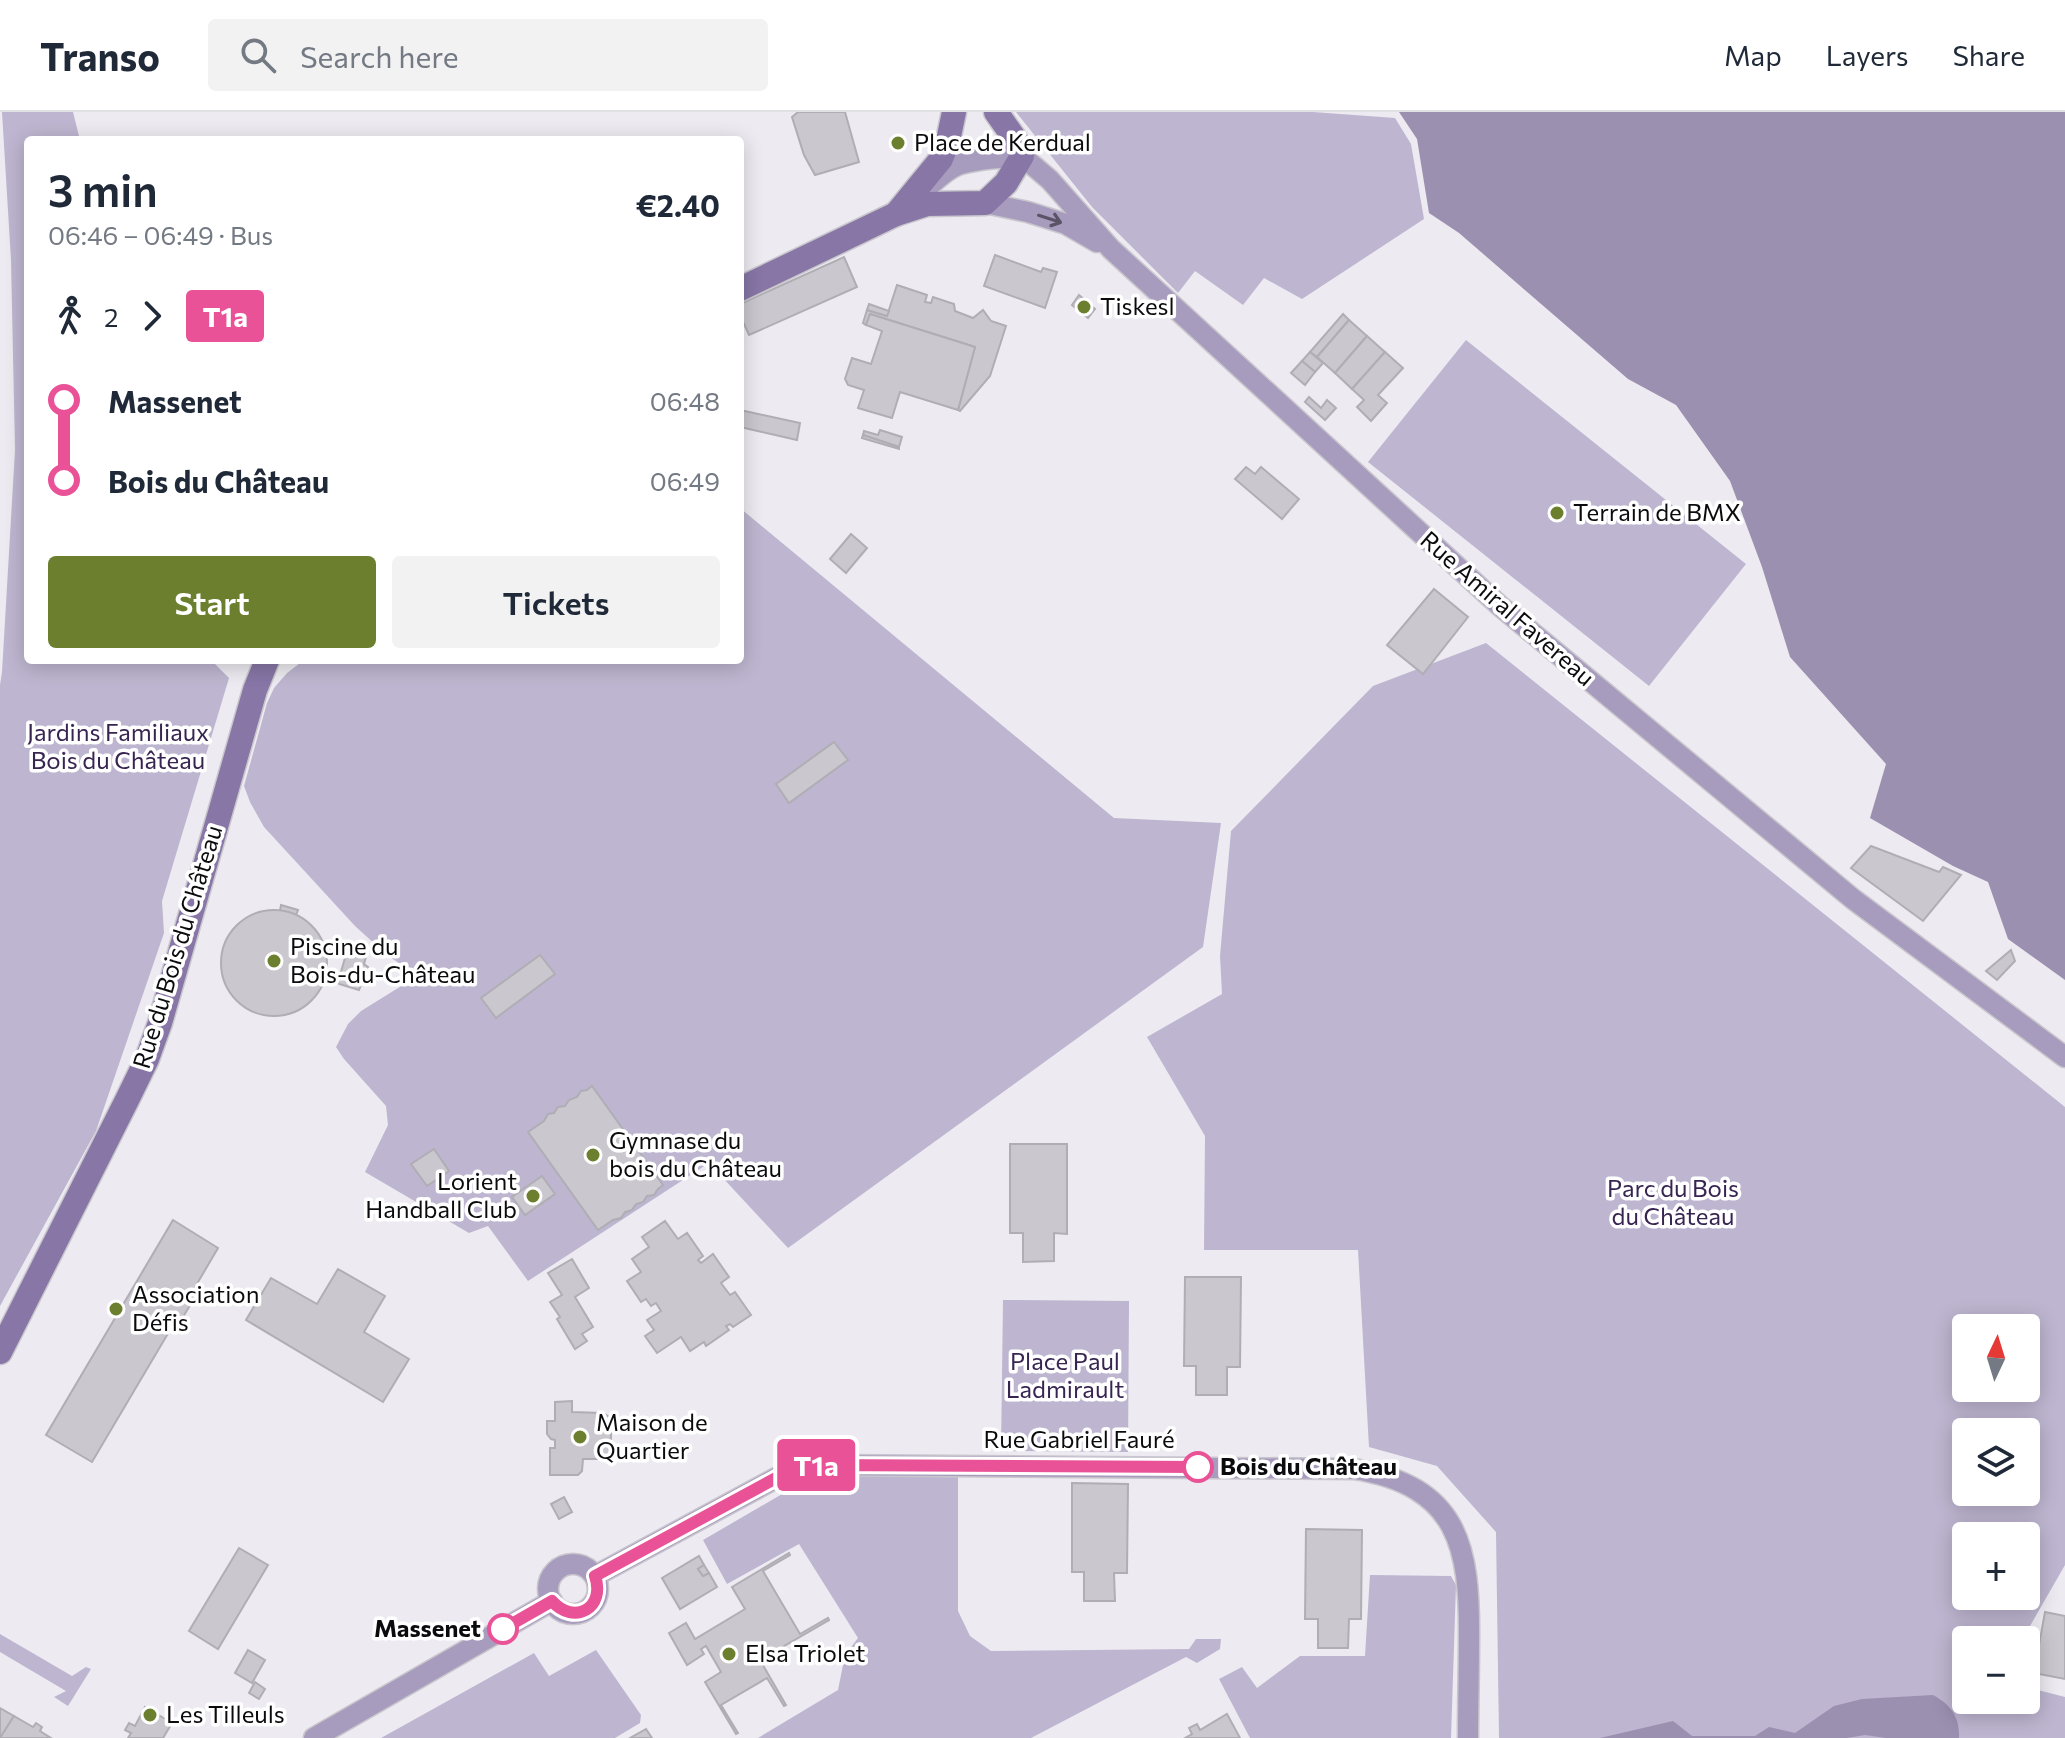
<!DOCTYPE html>
<html lang="en">
<head>
<meta charset="utf-8">
<style>
  body { margin:0; font-family:Commissioner,sans-serif; background:#f2f2f3; color:#1f2937; height:100vh; display:flex; flex-direction:column; font-size:30px; white-space:nowrap }
  * { box-sizing:border-box; margin:0 }
  p { font-size:26px; color:#747a83 }
  .icon { flex:none; width:44px; height:44px; fill:none; stroke:currentColor; stroke-width:2; stroke-linecap:round; stroke-linejoin:round }
  .map { position:relative; flex:1; overflow:hidden }
  .details { position:absolute; left:24px; top:24px; width:720px; height:528px; display:flex; flex-direction:column; background:#fff; border-radius:8px; box-shadow:0 4px 20px #0003 }
  .details>* { flex:none }
  .badge { padding:0 16px; border-radius:6px; font-size:28px; line-height:52px }
  .needle { width:52px; rotate:4deg }
  .buttons { position:absolute; left:1952px; top:1202px; display:grid; gap:16px }
  .buttons a { display:grid; place-items:center; width:88px; height:88px; border-radius:8px; background:#fff; box-shadow:0 4px 20px #0003; font-size:40px }
  .map>.badge { position:absolute; translate:-50% -50%; box-shadow:0 0 0 4px #fff }
  .legs { display:flex; align-items:center; gap:12px; height:88px; padding:0 24px; font-size:26px }
  .legs p { margin-inline-start:auto }
  .head { display:flex; align-items:center; justify-content:space-between; height:136px; padding:0 24px }
  h1 { font-size:44px; font-weight:600; line-height:60px }
  .action { display:flex; gap:16px; margin-top:auto; padding:16px 24px }
  .action a { flex:1; height:92px; border-radius:8px; background:#6c7f2e; color:#fff; font-size:32px; font-weight:600; line-height:92px; text-align:center }
  .action a+a { background:#f2f2f3; color:#1f2937 }
  ul { padding:0 24px; list-style:none }
  li { display:flex; align-items:center; gap:28px; height:80px; font-size:30px }
  li i { display:grid; place-items:center; width:12px; height:100%; margin:0 10px; background:currentColor }
  li i::after { content:''; width:20px; height:20px; margin:-10px; border:6px solid; border-radius:50%; background:#fff }
  li p { margin-inline-start:auto }
  li:first-child i { background:linear-gradient(#0000 50%,currentColor 0) }
  li:last-child i { background:linear-gradient(currentColor 50%,#0000 0) }
  header { display:flex; align-items:center; gap:48px; box-sizing:border-box; height:112px; padding:0 40px; background:#fff; border-bottom:2px solid #e0e1e3 }
  header strong { font-size:38px }
  nav { display:flex; gap:44px; margin-inline-start:auto; font-size:28px }
  .search { width:560px; height:72px; background:#f2f2f3; display:flex; align-items:center; gap:20px; box-sizing:border-box; padding:0 28px; border-radius:8px; color:#747a83; font-size:30px }
  .map>svg:first-child { display:block }
</style>
</head>
<body>
<header>
<strong>Transo</strong>
<div class="search"><svg class="icon" aria-label="search" viewBox="0 0 24 24"><circle cx="10" cy="10" r="6"/><path d="M15 15l6 6"/></svg>Search here</div>
<nav><a>Map</a><a>Layers</a><a>Share</a></nav>
</header>
<div class="map">
<svg width="2065" height="1626" viewBox="0 0 2065 1626">
  <rect width="100%" height="100%" fill="#edebf1"/>
  <g fill="#beb5d0" fill-rule="evenodd">
    <path d="M2 0H73L80 28H28V548H211L229 566 162 789 164 821 96 1019 0 1194V573L2 560 15 338 11 148Z"/>
    <path d="M1016 0H1313L1395 6 1411 32 1424 107 1302 187 1264 166 1243 193 1195 159 1178 181 1092 95Z"/>
    <path d="M1466 228 1746 452 1649 574 1368 350Z"/>
    <path d="M740 396 1114 706 1221 711 1203 835 788 1136 709 1051 528 1169 488 1114 469 1121 365 1060 388 1013 386 994 344 947 336 935 348 912 361 899 411 868 415 862 387 843 355 814 264 715 250 690 244 674 267 591 274 576 287 561 304 548H740Z"/>
    <path d="M1486 531 2065 995V1453L2022 1528H1966V1588H2026V1575L2065 1585V1626H1499L1496 1420 1437 1354 1369 1335 1358 1138H1204L1205 1024 1147 925 1222 882 1220 844 1231 719 1373 574ZM1966 1216H2026V1276H1966ZM1966 1320H2026V1380H1966ZM1966 1424H2026V1484H1966Z"/>
    <path d="M1003 1188 1129 1189 1128 1340 1001 1339Z"/>
    <path d="M815 1363 958 1365V1499L970 1524 991 1539 1189 1537 1196 1527H1221L1220 1537 1197 1551 1186 1545 1031 1626H758L838 1578 845 1543 858 1526 799 1432 727 1472 703 1428Z"/>
    <path d="M1370 1463 1451 1464 1456 1473 1451 1626H1250L1219 1567 1242 1555 1257 1576 1300 1544H1365Z"/>
    <path d="M0 1522 72 1564 86 1555 91 1557 68 1594 54 1585 66 1579 0 1540Z"/>
    <path d="M596 1538 641 1603 640 1611 615 1626H381L534 1541 549 1564Z"/>
  </g>
  <g fill="#9c90b1">
    <path d="M1399 0H2065V868L2008 827 1988 770 1953 754 1870 706 1886 652 1790 545 1762 455 1730 369 1676 293 1628 267 1459 121 1429 101 1417 27Z"/>
    <path d="M1933 1583C1951 1593 1960 1605 1959 1626H1886L1865 1623 1847 1626H1600L1673 1609 1692 1624H1755L1769 1615 1795 1621 1834 1594 1862 1587Z"/>
  </g>
  <g fill="#cac8ce" stroke="#b0aeb4" stroke-width="2">
    <path d="M798 0H845L859 50 815 63 804 43 792 5Z"/>
    <path d="M995 143 1041 160 1043 156 1057 160 1045 196 984 174Z"/>
    <path d="M844 145 857 175 749 223 740 203V192Z"/>
    <path d="M897 173 927 183 925 190 931 191 933 185 954 192 955 199 973 206 983 198 991 209 1006 214 990 264 960 299 958 298 975 235 870 202 866 213 863 211 867 198 887 204Z"/>
    <path d="M1079 183 1095 197 1088 206 1072 193Z"/>
    <path d="M869 192 889 199 887 204 867 198Z"/>
    <path d="M870 202 975 235 958 298 900 280 892 306 858 296 864 278 848 273 845 267 852 246 871 252 882 219 866 213Z"/>
    <path d="M1343 202 1349 208 1317 245 1310 240Z"/>
    <path d="M1349 208 1367 224 1335 261 1317 245Z"/>
    <path d="M1367 224 1385 240 1352 277 1335 261Z"/>
    <path d="M1310 240 1323 251 1315 260 1302 249Z"/>
    <path d="M1385 240 1403 256 1378 283 1387 291 1371 309 1357 295 1364 288 1352 277Z"/>
    <path d="M1302 249 1315 260 1305 273 1291 261Z"/>
    <path d="M1309 285 1321 296 1327 288 1336 296 1325 308 1305 290Z"/>
    <path d="M740 298 800 311 797 328 740 315Z"/>
    <path d="M880 318 902 325 899 335 863 323 864 319 878 323Z"/>
    <path d="M863 323 899 335V337L862 326Z"/>
    <path d="M1246 355 1255 362 1261 355 1299 387 1282 407 1235 367Z"/>
    <path d="M851 422 867 436 846 461 830 447Z"/>
    <path d="M1434 477 1468 505 1423 562 1387 533Z"/>
    <path d="M834 630 848 648 789 691 776 672Z"/>
    <path d="M1871 734 1939 760 1943 755 1961 763 1923 809 1851 756Z"/>
    <path d="M281 793 298 798 296 803 280 799Z"/>
    <circle cx="274" cy="851" r="53"/>
    <path d="M345 832 366 838 367 841 364 852 368 855 359 878 339 872 338 870 345 846 340 843 343 833Z"/>
    <path d="M2011 838 2015 849 1997 868 1986 859Z"/>
    <path d="M540 843 555 862 496 906 481 886Z"/>
    <path d="M592 974 663 1073 658 1077 654 1083 647 1084 643 1090 636 1092 632 1098 625 1100 621 1106 613 1108 598 1118 528 1020 544 1009 548 1002 554 1001 558 995 565 994 569 988 577 985 581 979 587 978Z"/>
    <path d="M1010 1032H1067V1122L1054 1121V1149L1023 1150V1121H1010Z"/>
    <path d="M434 1037 449 1059 427 1074 411 1052Z"/>
    <path d="M542 1064 555 1082 525 1103 512 1085Z"/>
    <path d="M173 1108 218 1136 191 1182 195 1185 177 1215 173 1213 92 1350 46 1323Z"/>
    <path d="M665 1109 678 1127 687 1121 703 1144 698 1148 701 1151 713 1142 729 1165 721 1171 730 1183 735 1180 751 1203 733 1215 730 1212 726 1214 729 1218 706 1234 704 1230 690 1239 681 1225 657 1241 645 1224 654 1218 647 1208 661 1199 656 1191 651 1194 646 1187 641 1190 627 1169 641 1160 632 1147 649 1135 642 1125Z"/>
    <path d="M572 1147 589 1176 575 1185 593 1215 582 1222 587 1229 575 1237 557 1207 560 1205 550 1190 562 1183 548 1161Z"/>
    <path d="M338 1157 385 1184 364 1220 409 1247 383 1290 246 1208 271 1166 317 1192Z"/>
    <path d="M1185 1165H1241L1240 1255H1227V1283H1196V1254H1184Z"/>
    <path d="M572 1289V1300L603 1301 611 1306V1347H583L582 1359 578 1363H550V1336H555V1328L551 1327 547 1322V1309H555V1290Z"/>
    <path d="M1072 1371 1128 1372 1127 1461H1114L1115 1489H1084V1460H1072Z"/>
    <path d="M564 1385 572 1400 559 1407 551 1392Z"/>
    <path d="M1306 1417 1362 1418 1361 1507H1349L1348 1536H1318V1507H1305Z"/>
    <path d="M239 1436 268 1453 218 1537 189 1519Z"/>
    <path d="M789 1441 790 1443 763 1459 800 1522 828 1506 829 1508 760 1548 786 1593 784 1594 767 1566 721 1593 738 1621 736 1622 705 1570 721 1560 706 1534 701 1537 704 1542 687 1553 669 1521 686 1511 695 1527 745 1497 732 1475Z"/>
    <path d="M699 1444 704 1453 698 1457 703 1464 709 1461 717 1475 680 1497 662 1466Z"/>
    <path d="M704 1453 709 1461 703 1464 698 1457Z"/>
    <path d="M2045 1500 2065 1504V1567L2034 1561Z"/>
    <path d="M248 1538 265 1548 252 1571 235 1561Z"/>
    <path d="M255 1570 265 1577 259 1587 249 1581Z"/>
    <path d="M145 1595 172 1611 163 1626H128L131 1621 125 1618 129 1611 135 1614Z"/>
    <path d="M0 1596 14 1604 0 1626Z"/>
    <path d="M1227 1602 1240 1626H1185L1192 1622 1189 1616 1197 1612 1200 1618Z"/>
    <path d="M14 1604 33 1615 36 1611 42 1615 40 1619 51 1626H0Z"/>
    <path d="M646 1617 652 1626H630Z"/>
  </g>
  <g fill="none" stroke-linecap="round" stroke-linejoin="round">
    <g stroke="#c9c7cd" stroke-width="23">
      <g id="street">
        <path d="M927 76C936 68 946 58 958 53 978 46 1001 46 1022 44L1050 68 1111 137 1500 494 1853 787 2065 945"/>
        <path d="M985 91 1028 100 1066 112 1097 130"/>
        <circle cx="573" cy="1477" r="25"/>
        <path d="M595 1464 791 1358 818 1353 1354 1357C1459 1374 1470 1435 1469 1528 1469 1560 1468 1593 1468 1626"/>
        <path d="M314 1626 552 1489"/>
      </g>
    </g>
    <g stroke="#c9c7cd" stroke-width="27">
      <g id="secondary">
        <path d="M896 102 941 47 948 29 954 0"/>
        <path d="M740 177 896 102 927 92 985 91 1006 71 1022 44 1015 27 996 0"/>
        <path d="M0 1240 128 986 147 947 160 911 255 578 267 548"/>
      </g>
    </g>
    <use href="#street" stroke="#a89cbe" stroke-width="20"/>
    <use href="#secondary" stroke="#8776a6" stroke-width="24"/>
  </g>
  <defs><path id="oneway-shaft" d="M-6 0H5M1.5-3L5.5 0L1.5 3" fill="none" stroke-width="1.6" stroke-linecap="round" stroke-linejoin="round" transform="scale(2)"/></defs>
  <use stroke="#5a5466" href="#oneway-shaft" transform="translate(1050 107) rotate(18)"/>
  <g fill="none" stroke-linecap="round" stroke-linejoin="round">
    <g stroke="#fff" stroke-width="18">
      <path id="line-1" d="M503 1517 552 1489C574 1514 606 1496 595 1464L791 1358 818 1353 1198 1355"/>
    </g>
    <use href="#line-1" stroke="#ea5297" stroke-width="12"/>
  </g>
  <g fill="#6c7f2e" stroke="#fff" stroke-width="3">
    <circle cx="898" cy="31" r="8"/>
    <circle cx="1084" cy="195" r="8"/>
    <circle cx="1557" cy="401" r="8"/>
    <circle cx="274" cy="849" r="8"/>
    <circle cx="593" cy="1043" r="8"/>
    <circle cx="533" cy="1084" r="8"/>
    <circle cx="116" cy="1197" r="8"/>
    <circle cx="580" cy="1325" r="8"/>
    <circle cx="729" cy="1542" r="8"/>
    <circle cx="150" cy="1603" r="8"/>
  </g>
  <g fill="#fff" stroke="#ea5297" stroke-width="4">
    <circle cx="1198" cy="1355" r="14"/>
    <circle cx="503" cy="1517" r="14"/>
  </g>
  <g text-anchor="middle" stroke-width="7" stroke-linejoin="round" paint-order="stroke">
    <g font-size="24" fill="#0b0b0d" stroke="#fff" text-anchor="start">
      <text x="914" y="39">Place de Kerdual</text>
      <text x="1100" y="203">Tiskesl</text>
      <text x="1573" y="409">Terrain de BMX</text>
      <text x="290" y="843">Piscine du<tspan x="290" dy="28">Bois-du-Château</tspan></text>
      <text x="609" y="1037">Gymnase du<tspan x="609" dy="28">bois du Château</tspan></text>
      <text x="517" y="1078" text-anchor="end">Lorient<tspan x="517" dy="28">Handball Club</tspan></text>
      <text x="132" y="1191">Association<tspan x="132" dy="28">Défis</tspan></text>
      <text x="596" y="1319">Maison de<tspan x="596" dy="28">Quartier</tspan></text>
      <text x="745" y="1550">Elsa Triolet</text>
      <text x="166" y="1611">Les Tilleuls</text>
    </g>
    <g font-size="24" fill="#0b0b0d" stroke="#fff">
      <text transform="translate(1507 497) rotate(41)" y="8">Rue Amiral Favereau</text>
      <text transform="translate(178 835) rotate(-73)" y="8">Rue du Bois du Château</text>
      <text x="1079" y="1336">Rue Gabriel Fauré</text>
    </g>
    <g font-size="24" fill="#372451" stroke="#fff">
      <text x="118" y="629">Jardins Familiaux<tspan x="118" dy="28">Bois du Château</tspan></text>
      <text x="1673" y="1085">Parc du Bois<tspan x="1673" dy="28">du Château</tspan></text>
      <text x="1065" y="1258">Place Paul<tspan x="1065" dy="28">Ladmirault</tspan></text>
    </g>
    <g font-size="24" font-weight="bold" fill="#0b0b0d" stroke="#fff" text-anchor="start">
      <text x="1220" y="1363">Bois du Château</text>
      <text x="481" y="1525" text-anchor="end">Massenet</text>
    </g>
  </g>
</svg>
<div class="buttons">
<a><svg class="needle" viewBox="-14 -14 28 28"><path d="M0-13l5 13h-10z" fill="#e53935"/><path d="M0 13l5-13h-10z" fill="#747a83"/></svg></a>
<a><svg class="icon" aria-label="layers" viewBox="0 0 24 24"><path d="M12 4l9 5-9 5-9-5zM3 14l9 5 9-5"/></svg></a>
<a>+</a>
<a>−</a>
</div>
<b class="badge" style="left:816px;top:1353px;background:#ea5297;color:#fff">T1a</b>
<section class="details">
<div class="head"><div><h1>3 min</h1><p>06:46 – 06:49 · Bus</p></div><b>€2.40</b></div>
<div class="legs"><svg class="icon" aria-label="walk" viewBox="0 0 24 24"><circle cx="13" cy="4" r="2"/><path d="M13 8l-2 6 4 7M11 14l-3 7M7 12l3-4h3l4 4"/></svg>2<svg class="icon" aria-label="forward" viewBox="0 0 24 24"><path d="M9 5l7 7-7 7"/></svg><b class="badge" style="background:#ea5297;color:#fff">T1a</b></div>
<ul>
<li><i style="color:#ea5297"></i><b>Massenet</b><p>06:48</p></li>
<li><i style="color:#ea5297"></i><b>Bois du Château</b><p>06:49</p></li>
</ul>
<div class="action"><a>Start</a><a>Tickets</a></div>
</section>
</div>
</body>
</html>
